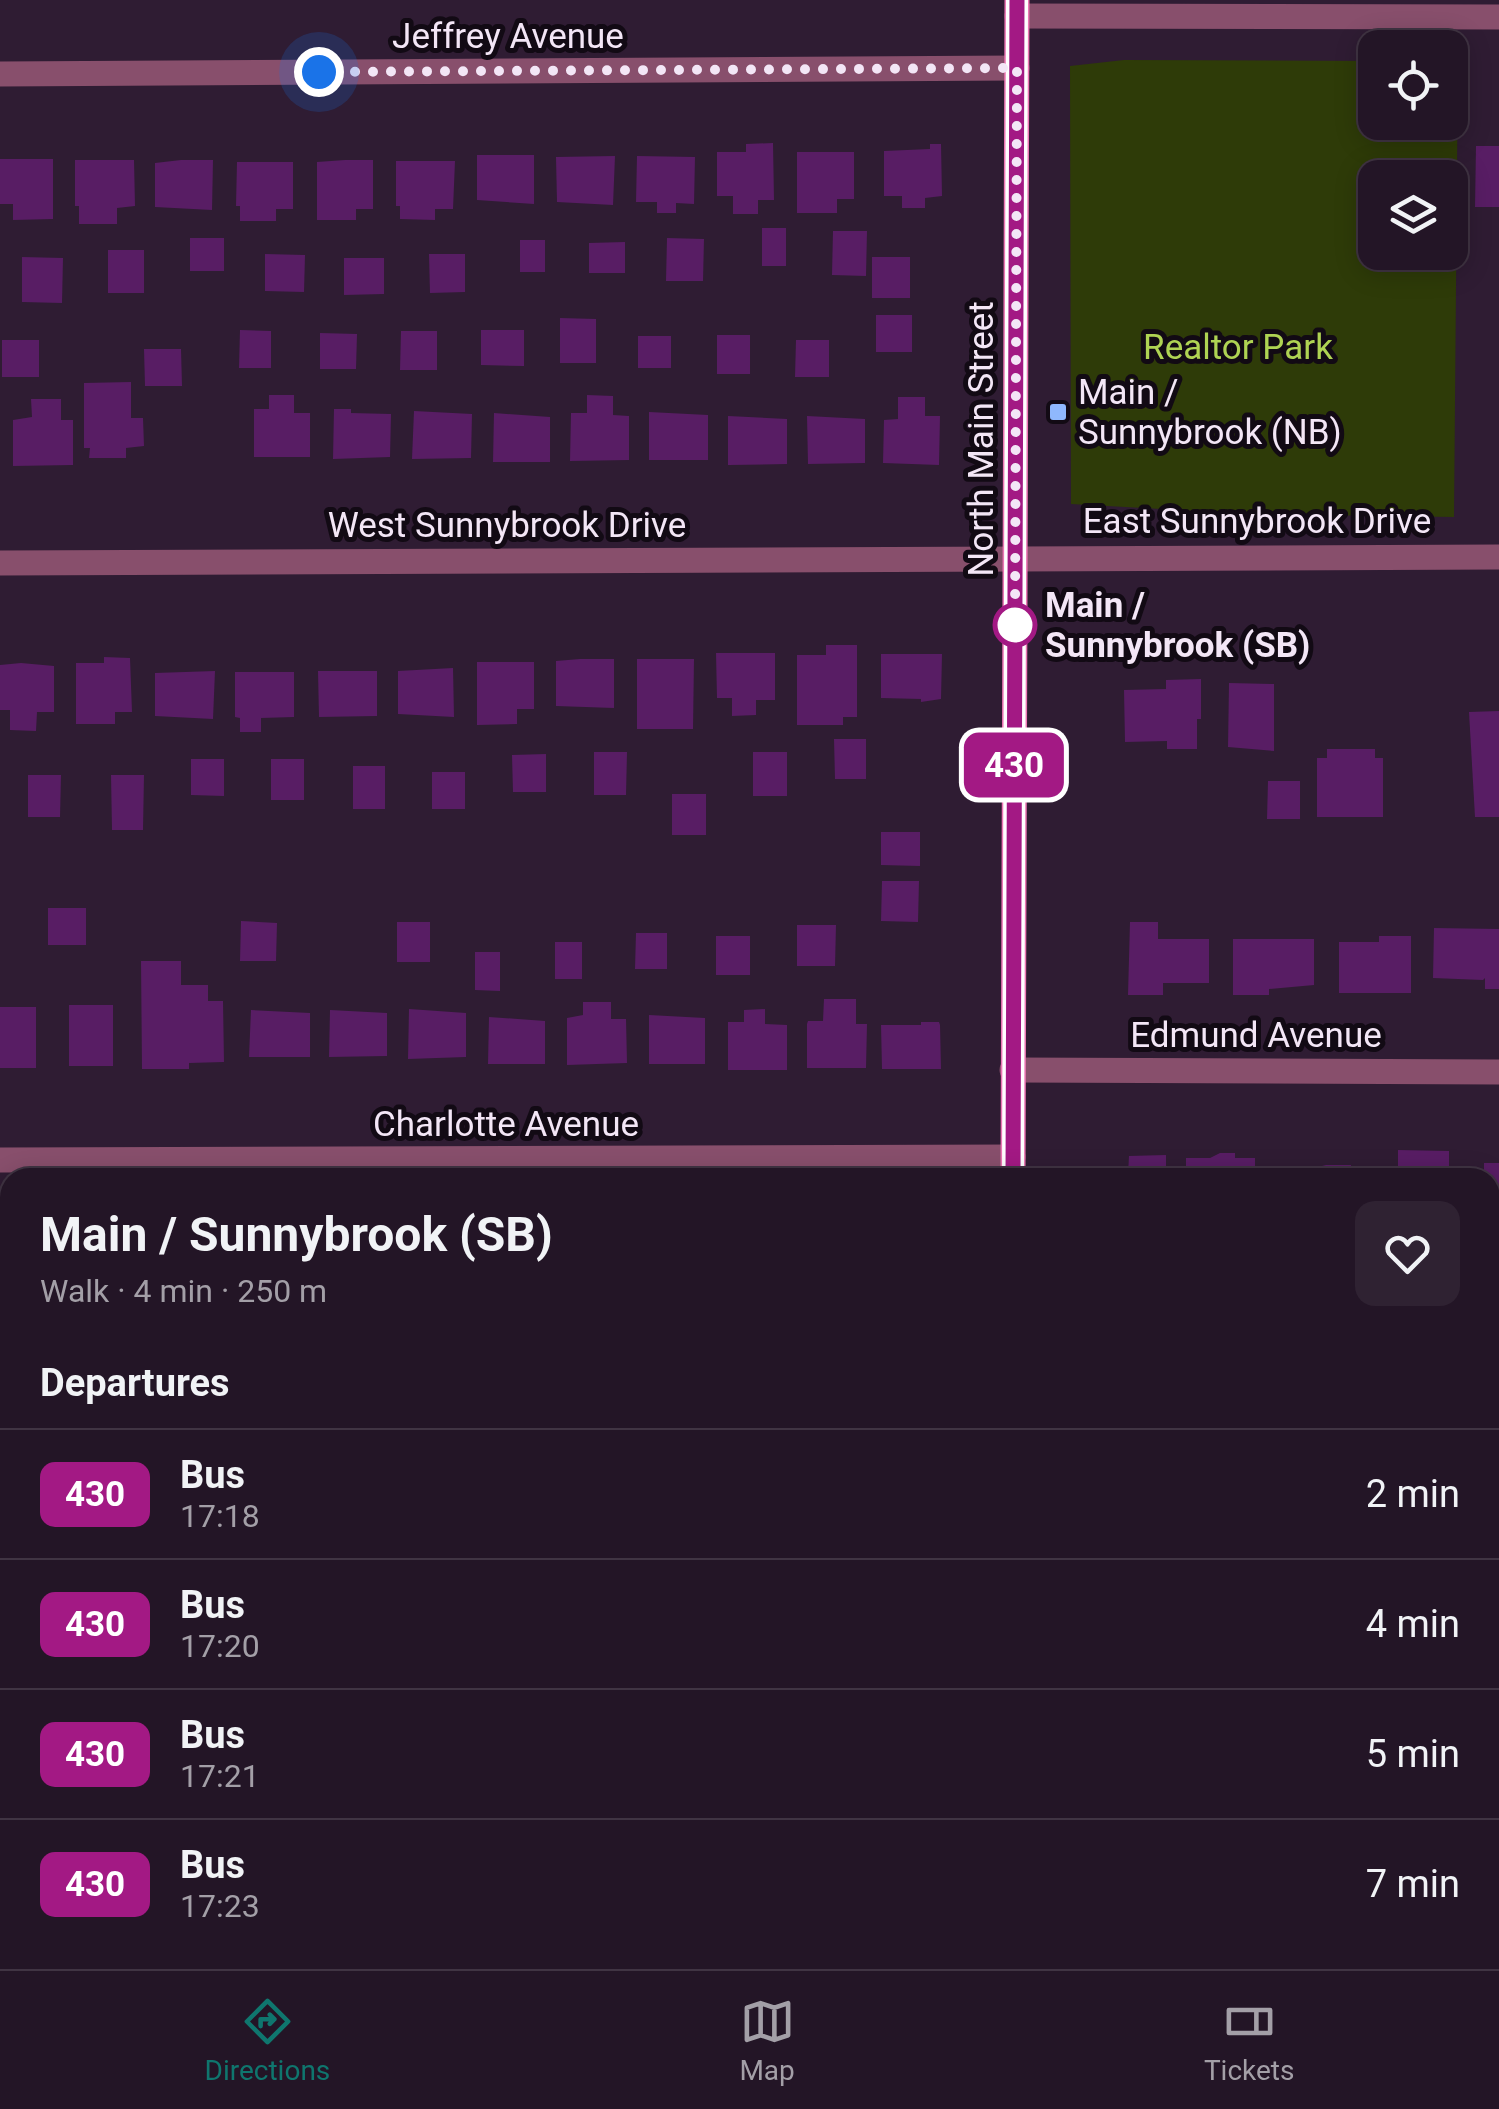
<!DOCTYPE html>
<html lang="en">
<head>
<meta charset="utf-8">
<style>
  body { margin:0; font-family:Roboto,sans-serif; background:#2f2232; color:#f1f3f6; height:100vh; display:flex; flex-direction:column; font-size:38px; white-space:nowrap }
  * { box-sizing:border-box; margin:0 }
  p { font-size:32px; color:#a39fa7 }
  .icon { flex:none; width:55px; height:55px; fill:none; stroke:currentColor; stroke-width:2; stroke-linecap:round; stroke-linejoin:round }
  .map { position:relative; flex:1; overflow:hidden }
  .sheet { position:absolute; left:0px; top:1168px; width:1500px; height:802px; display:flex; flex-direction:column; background:#231526; border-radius:30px 30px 0 0; box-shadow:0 5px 25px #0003,0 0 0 2px #403443 }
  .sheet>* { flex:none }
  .badge { padding:0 20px; border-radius:15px; font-size:35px; line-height:65px }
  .tools { position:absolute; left:1358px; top:30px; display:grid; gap:20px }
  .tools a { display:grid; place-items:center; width:110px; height:110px; border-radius:20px; background:#231526; box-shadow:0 5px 25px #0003,0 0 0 2px #403443; font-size:50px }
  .you { position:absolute; width:50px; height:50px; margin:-25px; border:8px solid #fff; border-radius:50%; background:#1a73e8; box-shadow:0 0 0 15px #1a73e833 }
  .map>.badge { position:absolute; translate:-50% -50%; box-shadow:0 0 0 5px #fff }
  h2 { padding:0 40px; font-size:38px; line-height:90px }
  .round { display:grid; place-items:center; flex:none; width:105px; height:105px; border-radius:20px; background:#2f2232 }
  .overview { display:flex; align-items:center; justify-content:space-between; height:170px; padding:0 40px }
  h1 { font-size:48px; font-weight:700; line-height:75px }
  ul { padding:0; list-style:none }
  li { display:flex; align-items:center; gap:30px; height:130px; padding:0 40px; border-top:2px solid #403443 }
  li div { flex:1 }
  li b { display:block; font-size:38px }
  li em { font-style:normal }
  li .badge { min-width:110px; font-weight:700; text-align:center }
  .dock { display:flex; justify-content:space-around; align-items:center; height:140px; border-top:2px solid #403443; background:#231526; font-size:28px; color:#a39fa7 }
  .dock a { display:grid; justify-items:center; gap:5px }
  .dock .current { color:#0f766e }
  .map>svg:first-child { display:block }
</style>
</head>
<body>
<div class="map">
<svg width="1499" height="1969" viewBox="0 0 1499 1969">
  <rect width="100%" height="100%" fill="#2f1c33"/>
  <path fill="#2e3b08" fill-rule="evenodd" d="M1450 55 1458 56 1454 517 1252 514 1071 504 1070 66 1124 60 1375 61V122H1450ZM1375 178H1450V252H1375Z"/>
  <g fill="#581d64">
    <path d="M773 143 774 200H758V214H733V196H717V152H746V144Z"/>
    <path d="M930 144H941L942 196 925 198V208H902V196H884V151L930 149Z"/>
    <path d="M1476 146H1499V207H1475Z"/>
    <path d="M797 152H854V199H837V213H797Z"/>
    <path d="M477 155H534V204L477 200Z"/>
    <path d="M615 156 613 205 557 202 556 157Z"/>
    <path d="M637 156 695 157 694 204 676 203V213H657V202H636Z"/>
    <path d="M0 159H53V219L13 220V204H0Z"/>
    <path d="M75 160H134L135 206 117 208V224H79V206H75Z"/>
    <path d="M181 160H213L212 210 155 207V163Z"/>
    <path d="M345 160H373V209H356V220H317V162Z"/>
    <path d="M396 161H455L453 209H435V220L400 219V206H396Z"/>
    <path d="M237 162H293V209H276V221H240V206H236Z"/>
    <rect x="762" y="228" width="24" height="38"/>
    <path d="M833 231H867L866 276 832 275Z"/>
    <rect x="190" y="238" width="34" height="33"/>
    <path d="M667 238 704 239 703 281H666Z"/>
    <rect x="520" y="240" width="25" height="32"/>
    <path d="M625 242V273H589V243Z"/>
    <rect x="108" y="250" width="36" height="43"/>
    <path d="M265 254 305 255 304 292 265 291Z"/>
    <path d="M429 254H465V292L430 293Z"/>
    <path d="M22 257 63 258 62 303 22 302Z"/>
    <rect x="872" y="257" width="38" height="41"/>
    <path d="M344 258H384V294L344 295Z"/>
    <rect x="876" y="315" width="36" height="37"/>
    <path d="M560 318 596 319V363H560Z"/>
    <path d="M240 330 271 331V368H239Z"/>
    <path d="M481 330H524V366L481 365Z"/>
    <path d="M401 331H437V370H400Z"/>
    <path d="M320 333 357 334 356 369H320Z"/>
    <rect x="717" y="335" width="33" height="39"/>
    <rect x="638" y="336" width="33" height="32"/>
    <rect x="2" y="340" width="37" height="37"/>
    <path d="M796 340H829V377H795Z"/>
    <path d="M144 349H181L182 386H145Z"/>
    <path d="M131 382V418H143L144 446 126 448V458H89L90 448H84V383Z"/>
    <path d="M269 395H294V413H310V457H254V409H269Z"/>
    <path d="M587 395 613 396V415L629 416V460L570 461 571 413H587Z"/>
    <path d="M898 397H925V416H940L939 465 883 463 884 420 898 419Z"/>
    <path d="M31 399H61V420H73V465L13 466V420L32 417Z"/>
    <path d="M334 409H351V413L391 414 390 457 333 459Z"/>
    <path d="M414 411 472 414 471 458 412 459Z"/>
    <path d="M649 412 708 415V460H649Z"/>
    <path d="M494 413 550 417V462H493Z"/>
    <path d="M728 416 787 419V464L728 465Z"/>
    <path d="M807 416 865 419V463L808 464Z"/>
    <path d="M826 645H857V717H843V725H797V655H826Z"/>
    <path d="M716 653H775V700H756V715L732 716V698H717Z"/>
    <path d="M881 654H942L941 699 921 702V699L881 698Z"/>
    <path d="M104 657 130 658 132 712H115V724H76V663H104Z"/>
    <path d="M580 659H614V708L556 706V661Z"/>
    <path d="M637 659H694L693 729H637Z"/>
    <path d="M477 662H534V709H517V724L477 725Z"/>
    <path d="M21 663 54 666V712H37L36 731 10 730V710H0V665Z"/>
    <path d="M453 668 454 717 398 714V671Z"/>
    <path d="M215 671 213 719 155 716V673Z"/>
    <path d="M318 671H377V716L319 717Z"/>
    <path d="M235 672H294V717L261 718V732H240V718L235 717Z"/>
    <path d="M1201 679V719H1197V749H1167V741L1125 742 1124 690 1166 689V680Z"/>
    <path d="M1229 683 1274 684V751L1228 747Z"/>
    <path d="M1499 711V817H1475L1469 712Z"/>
    <path d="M834 739H866V779H835Z"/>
    <path d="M1327 749H1375V758H1383V817H1317V758H1327Z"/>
    <path d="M594 752H627L626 795H594Z"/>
    <rect x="753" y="752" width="34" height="44"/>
    <path d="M546 754V792H513L512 755Z"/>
    <path d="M191 759H224V796L191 795Z"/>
    <rect x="271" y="759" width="33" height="41"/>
    <rect x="353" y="766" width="32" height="43"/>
    <rect x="432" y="772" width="33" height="37"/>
    <path d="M28 775H61L60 817H28Z"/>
    <path d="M111 775H144L143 830H112Z"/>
    <path d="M1268 781H1300V819H1267Z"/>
    <rect x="672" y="794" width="34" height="41"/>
    <path d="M881 832H920V866L881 865Z"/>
    <path d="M882 881H919L918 922 881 921Z"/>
    <rect x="48" y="908" width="38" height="37"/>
    <path d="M241 921 277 923 276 961H240Z"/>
    <rect x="397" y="922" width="33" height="40"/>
    <path d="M1130 922H1158V939H1209V983H1163V995H1128Z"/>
    <path d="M797 925H836L835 966H797Z"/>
    <path d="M1434 928 1499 929V989H1485V978L1483 980 1433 978Z"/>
    <path d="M636 933H667V969H635Z"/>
    <rect x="716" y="936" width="34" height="39"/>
    <path d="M1379 936H1411V993H1339V942H1379Z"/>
    <path d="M1233 939H1314V985L1269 989V995H1233Z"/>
    <rect x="555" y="942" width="27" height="37"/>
    <path d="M475 952H500V991L475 990Z"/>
    <path d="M141 961H181V985H208V1001H223L224 1062 189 1063V1069H142Z"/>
    <path d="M824 999H856V1024H867L866 1068H807V1024L808 1021H823Z"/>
    <path d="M583 1002H611V1019H626L627 1063 567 1065V1018L583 1015Z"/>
    <rect x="69" y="1005" width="44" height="61"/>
    <rect x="0" y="1007" width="36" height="61"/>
    <path d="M409 1009 466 1013V1057L408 1059Z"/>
    <path d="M765 1009V1024L787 1025V1070H728V1022H744V1010Z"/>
    <path d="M251 1010 310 1013V1057H249Z"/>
    <path d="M330 1010 387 1013V1056L329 1057Z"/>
    <path d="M649 1015 705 1018V1064H649Z"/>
    <path d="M489 1017 545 1021V1064H488Z"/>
    <path d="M921 1022H939L940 1025 941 1069H882L881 1025H921Z"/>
    <path d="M1398 1150 1449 1151V1178H1398Z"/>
    <path d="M1220 1153H1235V1158H1255V1178H1186V1158H1210Z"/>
    <path d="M1166 1155V1178H1132L1128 1174 1129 1156Z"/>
    <path d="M1484 1163H1499V1220H1490V1178H1484Z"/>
    <path d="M1326 1165H1351V1178H1318V1167Z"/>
    <rect x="0" y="1248" width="10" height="44"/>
    <rect x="1112" y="1960" width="68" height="9"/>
    <rect x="1254" y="1960" width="41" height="9"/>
    <path d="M1330 1960H1373L1374 1969H1330Z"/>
    <path d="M1450 1963 1449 1969H1414V1964Z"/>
  </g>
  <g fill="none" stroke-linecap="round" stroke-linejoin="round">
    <g stroke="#884f6c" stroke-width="25">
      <path d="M1017 16 1499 17"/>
      <path d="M0 74 1017 68"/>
      <path d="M0 563 1499 557"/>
      <path d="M1012 1070 1499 1072"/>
      <path d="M0 1160 1013 1157"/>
      <path d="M1490 1606H1499"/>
      <path d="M0 1845 10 1844"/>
      <path d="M0 1897H10"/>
    </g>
    <g stroke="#ec76b4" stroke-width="25">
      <path d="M1013 1178 1017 0"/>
      <path d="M1018 1969V1960"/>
    </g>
  </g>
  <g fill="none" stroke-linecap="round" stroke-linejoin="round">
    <g stroke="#fff" stroke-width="22">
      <path id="line" d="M1013 1178 1017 0"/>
    </g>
    <use href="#line" stroke="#a31984" stroke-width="15"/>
    <path stroke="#f3e6f6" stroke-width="10" stroke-dasharray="0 18" d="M319 72 1017 68 1015 628V625"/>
  </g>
  <rect fill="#8fb8fd" stroke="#120a14" stroke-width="4" x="1048" y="402" width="20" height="20" rx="5"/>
  <circle fill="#fff" stroke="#a31984" stroke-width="5" cx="1015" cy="625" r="20"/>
  <g text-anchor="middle" stroke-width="10" stroke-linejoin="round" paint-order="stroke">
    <g font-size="35" fill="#f3e6f6" stroke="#120a14">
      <text x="508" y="48">Jeffrey Avenue</text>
      <text transform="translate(981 439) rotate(-90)" y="12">North Main Street</text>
      <text x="1257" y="533">East Sunnybrook Drive</text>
      <text x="507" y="537">West Sunnybrook Drive</text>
      <text x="1256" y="1047">Edmund Avenue</text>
      <text x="506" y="1136">Charlotte Avenue</text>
    </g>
    <g font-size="35" fill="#afd353" stroke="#120a14">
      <text x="1238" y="359">Realtor Park</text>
    </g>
    <g font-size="35" fill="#f3e6f6" stroke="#120a14" text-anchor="start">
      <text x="1078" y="404">Main /<tspan x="1078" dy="40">Sunnybrook (NB)</tspan></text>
    </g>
    <g font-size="35" font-weight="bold" fill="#f3e6f6" stroke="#120a14" text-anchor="start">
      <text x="1045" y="617">Main /<tspan x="1045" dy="40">Sunnybrook (SB)</tspan></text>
    </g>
  </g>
</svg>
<div class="tools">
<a><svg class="icon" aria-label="locate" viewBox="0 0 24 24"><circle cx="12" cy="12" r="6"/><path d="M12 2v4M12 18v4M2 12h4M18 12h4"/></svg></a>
<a><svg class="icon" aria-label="layers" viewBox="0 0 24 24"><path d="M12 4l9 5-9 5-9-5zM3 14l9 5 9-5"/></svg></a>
</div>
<div class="you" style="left:319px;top:72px"></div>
<b class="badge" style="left:1014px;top:765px;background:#a31984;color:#fff">430</b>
<section class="sheet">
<div class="overview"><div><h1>Main / Sunnybrook (SB)</h1><p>Walk · 4 min · 250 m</p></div><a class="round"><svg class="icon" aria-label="heart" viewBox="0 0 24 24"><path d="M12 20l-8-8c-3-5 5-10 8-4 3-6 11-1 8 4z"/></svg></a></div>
<h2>Departures</h2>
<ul>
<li><span class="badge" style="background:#a31984;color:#fff">430</span><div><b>Bus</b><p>17:18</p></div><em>2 min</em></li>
<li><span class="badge" style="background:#a31984;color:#fff">430</span><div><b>Bus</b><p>17:20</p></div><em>4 min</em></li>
<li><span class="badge" style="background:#a31984;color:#fff">430</span><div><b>Bus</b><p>17:21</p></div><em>5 min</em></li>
<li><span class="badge" style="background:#a31984;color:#fff">430</span><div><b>Bus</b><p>17:23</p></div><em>7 min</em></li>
</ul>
</section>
</div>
<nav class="dock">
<a class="current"><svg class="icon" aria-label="directions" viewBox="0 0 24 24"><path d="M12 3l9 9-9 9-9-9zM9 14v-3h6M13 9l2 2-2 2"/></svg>Directions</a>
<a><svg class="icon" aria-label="map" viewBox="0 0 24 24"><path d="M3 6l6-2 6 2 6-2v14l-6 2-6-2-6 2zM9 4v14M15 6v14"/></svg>Map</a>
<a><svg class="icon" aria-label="tickets" viewBox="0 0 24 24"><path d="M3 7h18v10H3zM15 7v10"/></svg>Tickets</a>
</nav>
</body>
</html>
